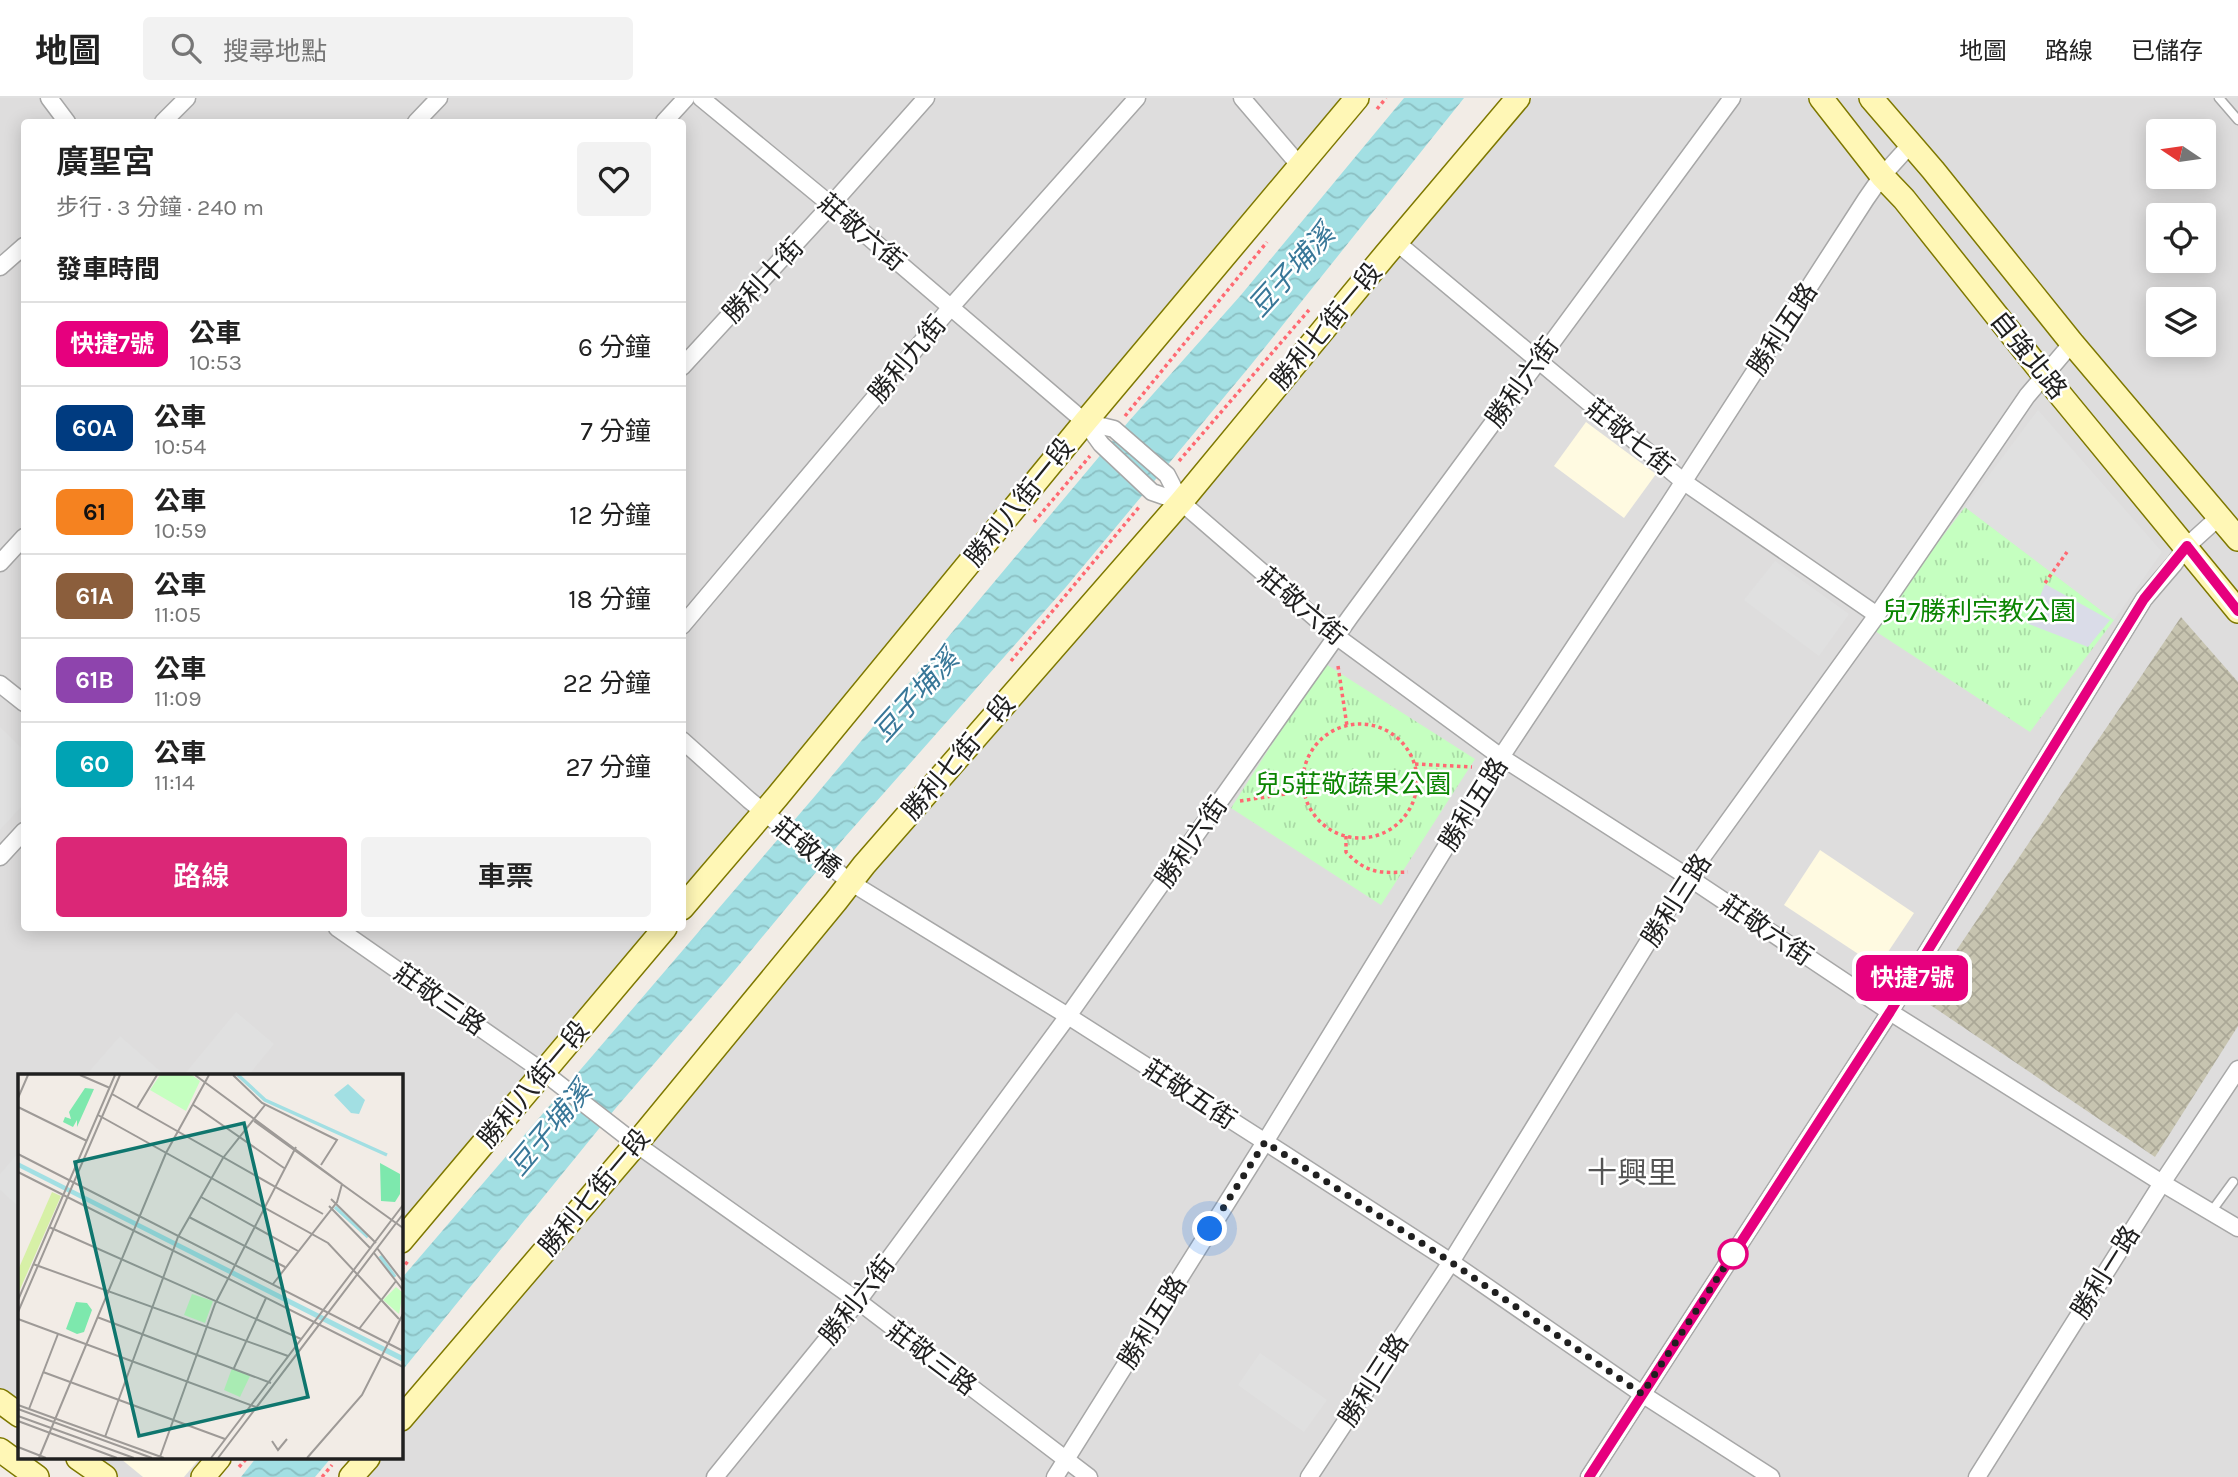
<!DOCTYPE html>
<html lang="zh-TW">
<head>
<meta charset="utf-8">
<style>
  body { margin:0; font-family:Karla,"Noto Sans TC",sans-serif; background:#f2f2f2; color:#222; height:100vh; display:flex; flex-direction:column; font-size:26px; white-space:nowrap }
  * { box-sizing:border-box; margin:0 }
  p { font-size:23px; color:#767676 }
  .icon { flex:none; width:38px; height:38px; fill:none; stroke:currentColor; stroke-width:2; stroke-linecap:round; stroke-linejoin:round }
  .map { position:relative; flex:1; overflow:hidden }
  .details { position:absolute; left:21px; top:21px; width:665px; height:812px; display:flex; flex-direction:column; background:#fff; border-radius:7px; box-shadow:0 4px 18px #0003 }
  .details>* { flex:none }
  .badge { padding:0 14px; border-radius:10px; font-size:24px; line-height:46px }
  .needle { width:46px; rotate:283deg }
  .fabs { position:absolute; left:2146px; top:21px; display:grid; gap:14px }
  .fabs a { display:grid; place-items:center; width:70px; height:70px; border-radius:7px; background:#fff; box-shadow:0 4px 18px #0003; font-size:35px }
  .you { position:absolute; width:35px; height:35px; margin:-18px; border:5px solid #fff; border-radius:50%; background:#1a73e8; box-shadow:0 0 0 10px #1a73e833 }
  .map>.badge { position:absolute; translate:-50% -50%; box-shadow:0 0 0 4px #fff }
  h2 { padding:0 35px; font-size:26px; line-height:63px }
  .round { display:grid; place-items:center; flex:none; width:74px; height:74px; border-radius:7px; background:#f2f2f2 }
  .summary { display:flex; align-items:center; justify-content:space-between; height:119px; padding:0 35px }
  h1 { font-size:33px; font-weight:600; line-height:52px }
  .primary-button { display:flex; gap:14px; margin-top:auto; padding:14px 35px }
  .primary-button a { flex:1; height:80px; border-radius:7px; background:#db2777; color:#fff; font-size:28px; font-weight:600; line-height:80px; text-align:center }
  .primary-button a+a { background:#f2f2f2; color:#222 }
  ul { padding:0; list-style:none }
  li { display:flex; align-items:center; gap:21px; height:84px; padding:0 35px; border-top:2px solid #e0e0e0 }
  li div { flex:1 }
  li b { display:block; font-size:26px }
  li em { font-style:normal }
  li .badge { min-width:77px; font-weight:700; text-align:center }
  header { display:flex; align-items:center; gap:42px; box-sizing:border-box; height:98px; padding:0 35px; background:#fff; border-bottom:2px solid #e0e0e0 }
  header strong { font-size:33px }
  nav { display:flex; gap:38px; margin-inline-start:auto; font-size:24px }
  .search { width:490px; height:63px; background:#f2f2f2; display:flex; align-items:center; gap:18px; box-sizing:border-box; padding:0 24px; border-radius:7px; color:#767676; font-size:26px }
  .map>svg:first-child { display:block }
</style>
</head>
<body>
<header>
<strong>地圖</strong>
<div class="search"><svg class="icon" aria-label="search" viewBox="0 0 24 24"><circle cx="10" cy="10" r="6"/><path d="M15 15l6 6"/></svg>搜尋地點</div>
<nav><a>地圖</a><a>路線</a><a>已儲存</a></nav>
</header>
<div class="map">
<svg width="2238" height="1379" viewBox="0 0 2238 1379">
  <defs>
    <pattern id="construction-cross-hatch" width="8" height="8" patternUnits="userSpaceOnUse" patternTransform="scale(1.75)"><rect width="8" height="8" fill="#c7c4b0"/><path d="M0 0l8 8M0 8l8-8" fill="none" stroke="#aba897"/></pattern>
    <pattern id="park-tufts" width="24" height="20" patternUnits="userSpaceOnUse" patternTransform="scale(1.75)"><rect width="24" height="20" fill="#c5ffc0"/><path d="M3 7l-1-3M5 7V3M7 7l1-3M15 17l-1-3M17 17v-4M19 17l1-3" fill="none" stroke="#a9daa5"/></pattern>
    <pattern id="water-waves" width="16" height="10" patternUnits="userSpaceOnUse" patternTransform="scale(1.75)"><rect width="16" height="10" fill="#a2dfe3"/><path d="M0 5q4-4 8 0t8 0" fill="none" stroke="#8bbfc2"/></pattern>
  </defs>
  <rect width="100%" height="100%" fill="#f2ece6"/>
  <g fill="#dedddd" fill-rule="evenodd">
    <path d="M0 0H1355L683 805 682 24H24V830H662L401 1141V978H19V1316L0 1302Z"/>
    <path d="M1532 0H2238V1379H352L368 1360H401V1321L1371 180ZM2158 33H2203V79H2158ZM2158 117H2203V163H2158ZM2158 201H2203V247H2158Z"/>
    <path d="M81 1360H216L200 1379H108Z"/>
  </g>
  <g fill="#fffae1">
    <path d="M1586 324 1656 376 1624 420 1554 368Z"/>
    <path d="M1820 752 1914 815 1878 869 1784 807Z"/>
    <path d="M122 1360H200L184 1379H143L121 1361Z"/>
  </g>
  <path fill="url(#construction-cross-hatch)" d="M2181 519 2238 584V928L2155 1059 1923 902Z"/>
  <g fill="url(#park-tufts)">
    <path d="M1965 409 2114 522 2030 634 1872 531Z"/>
    <path d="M1324 565 1475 661 1381 807 1231 710Z"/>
  </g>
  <g fill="#e0e0e0">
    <path d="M2038 312 2162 454 2114 522 1965 409Z"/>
    <path d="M1775 463 1849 516 1819 558 1744 502Z"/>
    <path d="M0 629 24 652V706L0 732Z"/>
    <path d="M236 914 274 946 248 978H183Z"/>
    <path d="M120 938 166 978H85Z"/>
    <path d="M19 1054V1109L0 1092V1076Z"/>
    <path d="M1260 1255 1327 1302 1304 1334 1238 1287Z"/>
  </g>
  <path fill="#dadce8" d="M2045 486 2110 522 2088 549 2029 526Z"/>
  <g fill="url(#water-waves)">
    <path d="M1404 0H1464L1250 268 1066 489 845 739 729 879 615 1011 401 1274V1181L815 698 1129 323 1241 197Z"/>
    <path d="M256 1360H331L315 1379H241Z"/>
  </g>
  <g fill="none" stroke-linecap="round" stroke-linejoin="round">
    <g stroke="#a7a7a7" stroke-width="11">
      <g id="lane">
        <path d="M2219 0 2238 22"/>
        <path d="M2211 1114 2233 1084"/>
      </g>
    </g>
    <g stroke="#a7a7a7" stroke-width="19">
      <g id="street">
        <path d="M49 0 67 24"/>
        <path d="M701 0 831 107 1085 324 1101 346 1152 394 1181 404"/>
        <path d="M1242 0 1300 68"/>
        <path d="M163 24 187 0"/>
        <path d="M416 24 439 0"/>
        <path d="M664 24 686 0"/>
        <path d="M1396 144 1684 384 1877 517"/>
        <path d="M0 169 24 148"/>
        <path d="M682 269 831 107 926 0"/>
        <path d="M1085 324 1114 331 1167 377 1181 404 1336 538 1501 659 1688 779 1890 914 2162 1085 2238 1130"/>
        <path d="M0 465 24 439"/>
        <path d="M682 528 951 209 1137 0"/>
        <path d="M0 586 24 605"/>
        <path d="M682 642 749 702 850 784 1068 918 1281 1054 1451 1164 1642 1296 1771 1379"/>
        <path d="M0 759 24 733"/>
        <path d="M337 830 542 973 636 1046 858 1203 1089 1379"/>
        <path d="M715 1379 858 1203 1068 918 1350 519 1732 0"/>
        <path d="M1055 1379 1265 1044 1501 659 1669 406 1866 101 1882 78 1910 47"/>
        <path d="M1309 1379 1451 1164 1688 779 1877 517 2027 298 2072 245"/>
        <path d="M1589 1379 1890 914 2144 501 2174 466 2187 448 2219 419"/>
        <path d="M1977 1379 2162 1085 2238 971"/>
      </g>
    </g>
    <g stroke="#7e7800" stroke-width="26">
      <g id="secondary">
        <path d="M1821 0 1882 78 1904 101 2044 277 2238 513"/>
        <path d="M1871 0 1933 72 2072 245 2238 441"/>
        <path d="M682 810 777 699 1085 324 1357 0"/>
        <path d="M401 1143 665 830"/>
        <path d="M0 1303 19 1317"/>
        <path d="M401 1321 636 1046 836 803 864 767 1181 404 1386 156 1518 0"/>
        <path d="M0 1352 37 1379"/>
        <path d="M78 1360 105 1379"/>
        <path d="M203 1379 219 1360"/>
        <path d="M351 1379 368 1360"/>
      </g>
    </g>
    <g stroke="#ff6972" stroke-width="3.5" stroke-dasharray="3.5 3.5" stroke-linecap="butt">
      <path d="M1377 11 1386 0"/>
      <path d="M1125 318 1267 144"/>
      <path d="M1179 363 1309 212"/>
      <path d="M1034 424 1090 358"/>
      <path d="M2045 485 2067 454"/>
      <path d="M1011 563 1140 408"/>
      <path d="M1338 568 1347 628"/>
      <circle cx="1360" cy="683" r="57"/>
      <path d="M1415 666 1472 669"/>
      <path d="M1240 703 1304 693"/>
      <path d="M1346 738V754C1367 776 1380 775 1408 774"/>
      <path d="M401 1172 408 1163"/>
      <path d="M239 1369 247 1360"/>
      <path d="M322 1379 332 1367"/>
    </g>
    <use href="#lane" stroke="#fff" stroke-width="8"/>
    <use href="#street" stroke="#fff" stroke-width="16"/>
    <use href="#secondary" stroke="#fff7b6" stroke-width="23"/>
  </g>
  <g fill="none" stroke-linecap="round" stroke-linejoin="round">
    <g stroke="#fff" stroke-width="16">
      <path id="line" d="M1589 1379 1890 914 2144 501 2187 448 2238 513"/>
    </g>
    <use href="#line" stroke="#e6007e" stroke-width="10"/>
    <path stroke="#202020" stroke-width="7" stroke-dasharray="0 12.6" d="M1210 1131 1265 1044 1451 1164 1642 1296 1733 1156"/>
  </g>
  <circle fill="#fff" stroke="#e6007e" stroke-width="3.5" cx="1733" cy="1156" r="14"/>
  <g text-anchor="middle" stroke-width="5" stroke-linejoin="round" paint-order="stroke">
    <g font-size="26" fill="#202020" stroke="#fff">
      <text transform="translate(862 134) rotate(40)" y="9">莊敬六街</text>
      <text transform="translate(763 182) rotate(-47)" y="9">勝利十街</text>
      <text transform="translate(1326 228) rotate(-50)" y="9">勝利七街一段</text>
      <text transform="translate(1782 231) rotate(-57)" y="9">勝利五路</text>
      <text transform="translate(2029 257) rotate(51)" y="9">自強北路</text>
      <text transform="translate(907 261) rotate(-50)" y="9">勝利九街</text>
      <text transform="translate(1522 284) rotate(-54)" y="9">勝利六街</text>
      <text transform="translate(1630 339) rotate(39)" y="9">莊敬七街</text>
      <text transform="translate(1019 404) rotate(-51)" y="9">勝利八街一段</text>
      <text transform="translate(1302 508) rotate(40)" y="9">莊敬六街</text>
      <text transform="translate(958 659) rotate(-49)" y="9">勝利七街一段</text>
      <text transform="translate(1473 706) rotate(-58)" y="9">勝利五路</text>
      <text transform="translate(1191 744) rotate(-55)" y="9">勝利六街</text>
      <text transform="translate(807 749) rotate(39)" y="9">莊敬橋</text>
      <text transform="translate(1676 802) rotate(-57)" y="9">勝利三路</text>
      <text transform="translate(1767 832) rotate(34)" y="9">莊敬六街</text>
      <text transform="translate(440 901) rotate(35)" y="9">莊敬三路</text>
      <text transform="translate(533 986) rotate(-50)" y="9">勝利八街一段</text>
      <text transform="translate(1190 996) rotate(33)" y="9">莊敬五街</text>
      <text transform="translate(594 1094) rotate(-50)" y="9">勝利七街一段</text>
      <text transform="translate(2105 1174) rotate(-58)" y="9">勝利一路</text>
      <text transform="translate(857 1202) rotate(-52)" y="9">勝利六街</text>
      <text transform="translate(1152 1224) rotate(-58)" y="9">勝利五路</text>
      <text transform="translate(932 1260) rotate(37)" y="9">莊敬三路</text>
      <text transform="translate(1373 1282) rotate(-57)" y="9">勝利三路</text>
    </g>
    <g font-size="26" fill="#0b8502" stroke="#fff">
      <text x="1979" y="522">兒7勝利宗教公園</text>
      <text x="1353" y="695">兒5莊敬蔬果公園</text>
    </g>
    <g font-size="28" font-style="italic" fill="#387798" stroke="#fff">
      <text transform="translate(1291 172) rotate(-48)" y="10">豆子埔溪</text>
      <text transform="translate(915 597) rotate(-48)" y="10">豆子埔溪</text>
      <text transform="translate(549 1030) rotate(-50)" y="10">豆子埔溪</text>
    </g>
    <g font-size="30" fill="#535353" stroke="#fff">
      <text x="1632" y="1085">十興里</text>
    </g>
  </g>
  <g transform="translate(18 976)">
    <rect width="385" height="385" fill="#f2ece6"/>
    <path d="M34 118 43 122 0 220V196Z" fill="#d7f0a7"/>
    <path d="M142 1H174L182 7 168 37 132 16ZM378 213 385 219 381 240 365 226ZM174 220 195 227 187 249 166 241ZM214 294 232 302 222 323 206 316Z" fill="#c5ffc0"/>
    <path d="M67 14 76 15 59 53V46L55 53 45 48 47 43 53 45 51 38ZM362 89 382 100V120L377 128 363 127ZM58 228 69 229 74 236 66 258 59 260 48 255Z" fill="#7de8ad"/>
    <path d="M330 10 347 26 341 40 333 39 316 21ZM0 88 385 282V288L0 93Z" fill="#a2dfe3"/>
    <path fill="none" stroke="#a2dfe3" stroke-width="3.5" d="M220 1 247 26 369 81M317 133 350 163M362 182 377 203"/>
    <path fill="none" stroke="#9e9a97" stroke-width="2" d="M62 1 92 14M177 1 324 110M215 1 244 29 319 66 303 91M94 20 305 140M0 24 10 1M174 30 266 94M0 33 69 67M119 34 139 1M80 41 310 169 381 245M236 47 385 154M0 80 385 277M0 98 385 293M183 123 280 177M313 125 358 169M311 132 353 175M171 143 267 193M31 153 283 265M359 174 385 208M356 179 385 216M15 190 270 282M255 210 319 128 324 110M0 226 97 1M0 238 102 1M79 243 253 309M0 245 238 333M341 255 378 207M216 294 248 224M25 298 207 365M0 331 146 384M0 335 134 384M11 335 40 260M0 342 116 384M0 347 99 384M87 363 160 163 205 84 247 31M254 367 260 376 269 365M0 373 28 384M142 383 197 230 278 73M21 384 148 79 191 1M193 384 385 131M200 384 385 140M289 384 344 321 385 240"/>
    <path fill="#0f766e" fill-opacity="0.15" stroke="#0f766e" stroke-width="3.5" d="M226 49 290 323 121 362 57 88Z"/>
    <rect width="385" height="385" fill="none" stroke="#202020" stroke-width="3.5"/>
  </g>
</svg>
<div class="fabs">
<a><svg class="needle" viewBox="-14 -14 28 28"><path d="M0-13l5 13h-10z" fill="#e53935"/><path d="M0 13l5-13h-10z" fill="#767676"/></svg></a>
<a><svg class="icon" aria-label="locate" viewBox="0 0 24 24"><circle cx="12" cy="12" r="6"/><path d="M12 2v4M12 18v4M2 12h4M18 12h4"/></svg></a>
<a><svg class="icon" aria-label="layers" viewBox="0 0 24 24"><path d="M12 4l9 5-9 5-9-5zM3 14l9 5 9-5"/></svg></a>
</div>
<div class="you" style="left:1210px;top:1131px"></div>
<b class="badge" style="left:1912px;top:880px;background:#e6007e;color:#fff">快捷7號</b>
<section class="details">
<div class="summary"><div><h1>廣聖宮</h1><p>步行 · 3 分鐘 · 240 m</p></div><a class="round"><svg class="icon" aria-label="heart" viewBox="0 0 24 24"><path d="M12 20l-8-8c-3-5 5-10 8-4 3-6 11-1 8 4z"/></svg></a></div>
<h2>發車時間</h2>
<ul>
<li><span class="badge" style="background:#e6007e;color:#fff">快捷7號</span><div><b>公車</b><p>10:53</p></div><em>6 分鐘</em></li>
<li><span class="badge" style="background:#003b80;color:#fff">60A</span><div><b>公車</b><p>10:54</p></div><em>7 分鐘</em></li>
<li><span class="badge" style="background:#f58220;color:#111">61</span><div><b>公車</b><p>10:59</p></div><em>12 分鐘</em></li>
<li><span class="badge" style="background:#8b5e3c;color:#fff">61A</span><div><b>公車</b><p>11:05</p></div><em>18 分鐘</em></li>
<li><span class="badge" style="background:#8e44ad;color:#fff">61B</span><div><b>公車</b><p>11:09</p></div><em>22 分鐘</em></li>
<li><span class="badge" style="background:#00a3b4;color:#fff">60</span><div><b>公車</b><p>11:14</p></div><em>27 分鐘</em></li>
</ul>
<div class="primary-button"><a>路線</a><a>車票</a></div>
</section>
</div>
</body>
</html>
